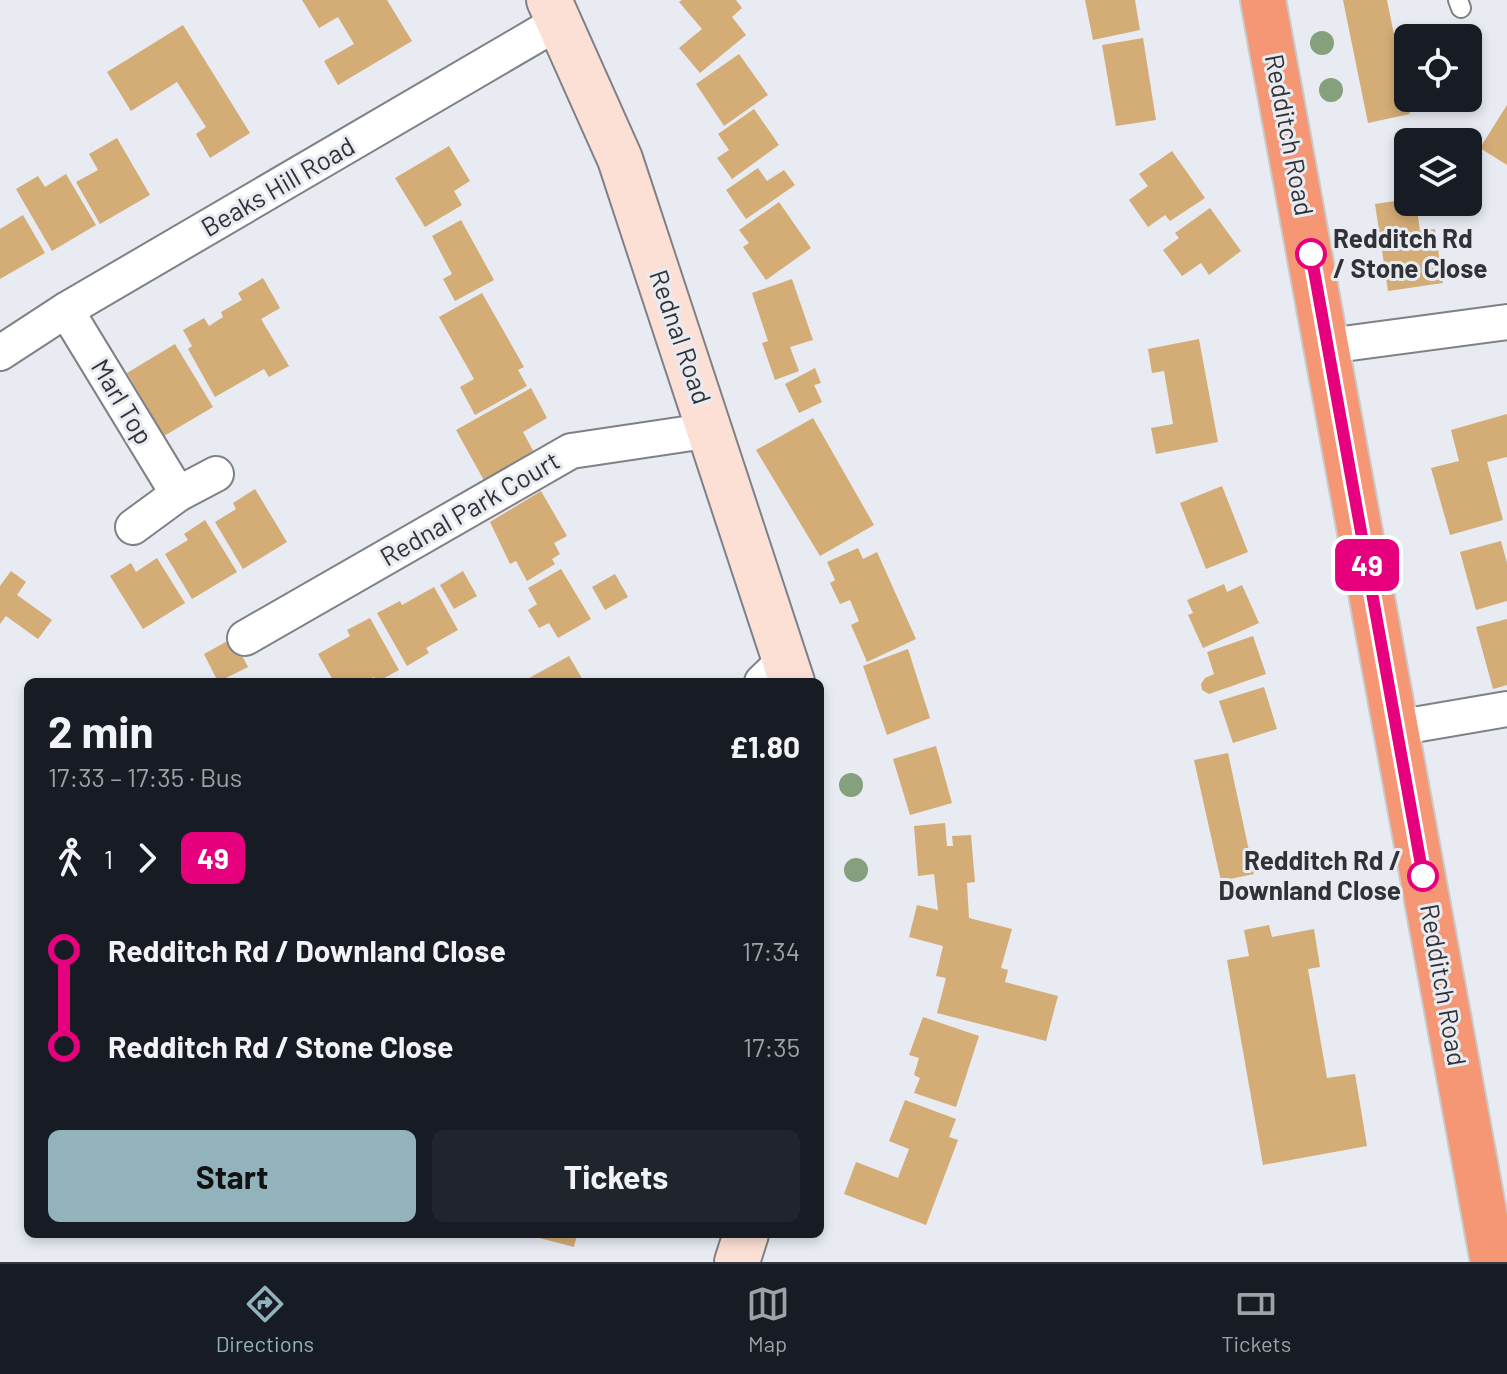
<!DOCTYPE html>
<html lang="en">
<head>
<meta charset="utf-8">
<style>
  body { margin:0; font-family:Barlow,sans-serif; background:#20242c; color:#f1f3f6; height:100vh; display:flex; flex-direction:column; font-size:30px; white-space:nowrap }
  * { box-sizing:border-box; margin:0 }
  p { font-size:26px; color:#9ea1a6 }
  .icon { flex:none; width:44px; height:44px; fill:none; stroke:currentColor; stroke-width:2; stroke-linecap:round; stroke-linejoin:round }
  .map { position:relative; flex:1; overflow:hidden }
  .details { position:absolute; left:24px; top:678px; width:800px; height:560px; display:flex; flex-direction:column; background:#171b24; border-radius:12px; box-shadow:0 4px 12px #0003 }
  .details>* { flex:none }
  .badge { padding:0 16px; border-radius:12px; font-size:28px; line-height:52px }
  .fabs { position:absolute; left:1394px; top:24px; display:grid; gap:16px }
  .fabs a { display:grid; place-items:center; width:88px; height:88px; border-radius:12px; background:#171b24; box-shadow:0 4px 12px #0003; font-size:40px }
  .map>.badge { position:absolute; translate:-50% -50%; box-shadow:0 0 0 4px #fff }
  .legs { display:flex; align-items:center; gap:12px; height:88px; padding:0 24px; font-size:26px }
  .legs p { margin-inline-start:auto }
  .overview { display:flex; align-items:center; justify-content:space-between; height:136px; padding:0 24px }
  h1 { font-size:44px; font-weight:700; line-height:60px }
  .primary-button { display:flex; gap:16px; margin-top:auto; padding:16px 24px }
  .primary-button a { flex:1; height:92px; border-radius:12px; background:#92b3bc; color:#111; font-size:32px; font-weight:700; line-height:92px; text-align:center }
  .primary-button a+a { background:#20242c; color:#f1f3f6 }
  ul { padding:0 24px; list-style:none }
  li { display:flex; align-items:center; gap:28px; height:96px; font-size:30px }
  li i { display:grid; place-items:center; width:12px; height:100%; margin:0 10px; background:currentColor }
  li i::after { content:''; width:20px; height:20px; margin:-10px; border:6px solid; border-radius:50%; background:#171b24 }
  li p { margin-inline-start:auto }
  li:first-child i { background:linear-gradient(#0000 50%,currentColor 0) }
  li:last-child i { background:linear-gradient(currentColor 50%,#0000 0) }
  .menu { display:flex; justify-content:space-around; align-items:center; height:112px; border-top:2px solid #363941; background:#171b24; font-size:22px; color:#9ea1a6 }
  .menu a { display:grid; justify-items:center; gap:4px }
  .menu .active { color:#92b3bc }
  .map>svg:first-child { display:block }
</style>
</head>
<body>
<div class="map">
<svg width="1507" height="1262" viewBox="0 0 1507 1262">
  <rect width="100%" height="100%" fill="#e8ebf2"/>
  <g fill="#d4ac76">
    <path d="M302 0H387L412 41 338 85 324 61 354 44 338 17 319 28Z"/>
    <path d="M682 0H736L742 8 732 17 746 35 700 73 679 48 702 29 679 2Z"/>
    <path d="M1085 0H1135L1140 30 1093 40Z"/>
    <path d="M1343 0H1387L1410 114 1368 123Z"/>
    <path d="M183 25 250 133 210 158 196 134 206 127 177 82 131 111 107 72Z"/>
    <path d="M1143 38 1156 120 1116 126 1102 45Z"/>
    <path d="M739 54 768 95 724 126 696 84Z"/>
    <path d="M1507 105V165L1480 148Z"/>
    <path d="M754 109 779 145 732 179 717 158 729 150 718 134Z"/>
    <path d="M117 138 150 195 100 224 76 182 98 170 89 154Z"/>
    <path d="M449 146 470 181 454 191 462 205 425 227 395 178Z"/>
    <path d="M1172 151 1205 198 1170 221 1165 215 1148 227 1129 200 1148 186 1139 174Z"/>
    <path d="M758 168 767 181 784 170 795 185 746 219 726 190Z"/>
    <path d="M66 174 96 225 52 251 16 189 38 176 45 187Z"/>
    <path d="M1408 199V202H1416L1420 231 1435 229 1443 283 1388 291 1375 204Z"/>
    <path d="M779 202 811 248 766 280 743 247 749 243 739 230Z"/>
    <path d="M1210 208 1241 251 1209 275 1201 263 1182 276 1163 250 1179 238 1175 233Z"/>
    <path d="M23 215 45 253 0 279V229Z"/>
    <path d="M461 220 494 280 455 301 443 279 452 274 432 236Z"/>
    <path d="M263 278 280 308 261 319 289 366 269 377 264 369 215 397 188 349 192 346 183 330 204 318 209 326 223 317 221 312 242 300 238 293Z"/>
    <path d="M792 279 813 340 790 347 799 371 775 380 762 343 768 341 752 293Z"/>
    <path d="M482 293 524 367 518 370 527 386 475 415 460 387 474 379 439 317Z"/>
    <path d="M1199 339 1218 442 1156 454 1151 428 1173 424 1164 371 1152 373 1148 349Z"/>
    <path d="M175 344 213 407 164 436 127 373Z"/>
    <path d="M815 368 821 383 814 385 822 402 799 413 785 384Z"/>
    <path d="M531 388 547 418 523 432 536 456 486 484 456 430Z"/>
    <path d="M1507 414V457L1487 462 1503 520 1450 535 1431 468 1459 461 1451 430Z"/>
    <path d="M813 418 874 525 820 556 756 450Z"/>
    <path d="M1222 486 1248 552 1206 569 1180 503Z"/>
    <path d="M255 489 287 542 243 569 215 522 236 509 233 503Z"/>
    <path d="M541 491 567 536 554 543 560 554 552 559 555 564 527 581 516 561 510 564 490 522Z"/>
    <path d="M205 520 237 572 192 599 165 554 188 540 184 534Z"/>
    <path d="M1501 541 1507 563V601L1476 610 1460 552Z"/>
    <path d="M858 548 863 559 877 552 916 639 867 662 851 625 859 621 850 600 840 604 830 583 835 580 827 562Z"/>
    <path d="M157 558 185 603 143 629 110 576 131 563 136 572Z"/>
    <path d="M561 569 591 619 558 638 549 623 539 628 528 610 537 604 528 588Z"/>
    <path d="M11 571 26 582 17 595 52 620 38 639 6 616 0 624V586Z"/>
    <path d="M463 571 477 596 454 609 440 585Z"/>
    <path d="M615 574 628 597 605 610 592 587Z"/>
    <path d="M1224 584 1227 592 1242 585 1259 623 1203 648 1188 615 1193 613 1187 600Z"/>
    <path d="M434 587 458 630 426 648 429 653 407 666 377 613 400 601 402 605Z"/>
    <path d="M370 618 399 670 377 682 374 677 364 682H334L318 654 350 636 347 630Z"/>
    <path d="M1507 619V685L1493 689 1476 627Z"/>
    <path d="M1253 636 1266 674 1209 694 1202 690 1201 684 1205 678 1214 674 1207 652Z"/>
    <path d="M233 638 248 667 218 682 204 654Z"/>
    <path d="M908 649 930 718 887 735 863 666Z"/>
    <path d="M569 656 584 682H522Z"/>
    <path d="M1264 687 1277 729 1233 743 1219 701Z"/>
    <path d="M936 746 952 803 910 815 893 759Z"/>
    <path d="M1228 753 1254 874 1221 881 1194 760Z"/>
    <path d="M945 823 947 846H953L952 836 971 835 975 882 967 883 969 918 1012 929 1001 968 1008 970 1005 982 1058 996 1046 1041 937 1013 946 978 936 976 943 946 909 937 917 905 938 910 934 874 918 876 914 826Z"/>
    <path d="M1269 925 1272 937 1314 929 1320 967 1308 969 1327 1078 1355 1074 1367 1146 1263 1165 1227 960 1249 956 1244 930Z"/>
    <path d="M923 1017 979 1036 956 1107 914 1093 920 1078 914 1075 919 1058 909 1055Z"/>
    <path d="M905 1100 956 1119 949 1137 958 1140 926 1225 844 1194 856 1162 898 1178 909 1149 889 1141Z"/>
    <path d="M524 1234H577L574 1247Z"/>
  </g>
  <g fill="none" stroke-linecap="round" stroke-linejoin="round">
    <g stroke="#7f8187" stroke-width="22">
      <path id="lane" d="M1458 0 1461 8"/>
    </g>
    <g stroke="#7f8187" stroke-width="38">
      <g id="street">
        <path d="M66 310 178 494"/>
        <path d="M1328 346 1507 322"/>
        <path d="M0 353 66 310 557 23"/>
        <path d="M133 527 178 494 216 474"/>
        <path d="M245 638 571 451 712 430"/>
        <path d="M762 682 786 659"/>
        <path d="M1396 728 1507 709"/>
      </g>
    </g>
    <g stroke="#7f8187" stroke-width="48">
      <g id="secondary">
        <path d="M549 0 620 159 792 682"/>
        <path d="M737 1262 746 1234"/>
      </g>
    </g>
    <g stroke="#c9caca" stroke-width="48">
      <path id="highway" d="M1263 0 1493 1262"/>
    </g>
    <use href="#lane" stroke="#fff" stroke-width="18"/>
    <use href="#street" stroke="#fff" stroke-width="34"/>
    <use href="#secondary" stroke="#fce0d5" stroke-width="44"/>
    <use href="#highway" stroke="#f59774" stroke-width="44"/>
  </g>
  <g fill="#84a07c">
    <circle cx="1322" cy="43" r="12"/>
    <circle cx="1331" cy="90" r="12"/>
    <circle cx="851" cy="785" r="12"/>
    <circle cx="856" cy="870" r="12"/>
  </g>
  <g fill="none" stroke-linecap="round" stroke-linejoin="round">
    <g stroke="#fff" stroke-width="18">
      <path id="line-1" d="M1311 254 1423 876"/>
    </g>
    <use href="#line-1" stroke="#e6007e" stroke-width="12"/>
  </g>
  <g fill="#fff" stroke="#e6007e" stroke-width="4">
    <circle cx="1311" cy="254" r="14"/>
    <circle cx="1423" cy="876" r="14"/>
  </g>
  <g text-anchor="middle" stroke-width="6" stroke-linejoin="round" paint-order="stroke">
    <g font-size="26" fill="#313235" stroke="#e8ebf2">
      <text transform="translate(1289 135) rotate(79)" y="9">Redditch Road</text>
      <text transform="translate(278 187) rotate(-30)" y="9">Beaks Hill Road</text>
      <text transform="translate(680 337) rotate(71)" y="9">Rednal Road</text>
      <text transform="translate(122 402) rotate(59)" y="9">Marl Top</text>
      <text transform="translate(470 509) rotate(-30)" y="9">Rednal Park Court</text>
      <text transform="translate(1443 985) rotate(80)" y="9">Redditch Road</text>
    </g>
    <g font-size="26" font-weight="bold" fill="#313235" stroke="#e8ebf2" text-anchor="start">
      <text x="1333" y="248">Redditch Rd<tspan x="1333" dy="30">/ Stone Close</tspan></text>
      <text x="1401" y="870" text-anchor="end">Redditch Rd /<tspan x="1401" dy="30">Downland Close</tspan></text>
    </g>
  </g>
</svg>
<div class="fabs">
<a><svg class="icon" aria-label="locate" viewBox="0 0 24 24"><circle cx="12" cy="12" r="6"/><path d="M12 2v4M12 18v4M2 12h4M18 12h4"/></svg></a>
<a><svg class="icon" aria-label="layers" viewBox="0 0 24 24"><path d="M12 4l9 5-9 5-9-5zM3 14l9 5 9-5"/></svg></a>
</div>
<b class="badge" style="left:1367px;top:565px;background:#e6007e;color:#fff">49</b>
<section class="details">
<div class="overview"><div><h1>2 min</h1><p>17:33 – 17:35 · Bus</p></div><b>£1.80</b></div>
<div class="legs"><svg class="icon" aria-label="walk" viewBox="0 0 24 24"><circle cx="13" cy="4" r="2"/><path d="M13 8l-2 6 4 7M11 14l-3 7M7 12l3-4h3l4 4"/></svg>1<svg class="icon" aria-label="forward" viewBox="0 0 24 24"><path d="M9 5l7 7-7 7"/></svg><b class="badge" style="background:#e6007e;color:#fff">49</b></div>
<ul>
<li><i style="color:#e6007e"></i><b>Redditch Rd / Downland Close</b><p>17:34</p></li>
<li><i style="color:#e6007e"></i><b>Redditch Rd / Stone Close</b><p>17:35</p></li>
</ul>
<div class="primary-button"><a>Start</a><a>Tickets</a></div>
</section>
</div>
<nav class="menu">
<a class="active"><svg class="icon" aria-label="directions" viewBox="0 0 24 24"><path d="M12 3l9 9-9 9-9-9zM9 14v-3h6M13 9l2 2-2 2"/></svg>Directions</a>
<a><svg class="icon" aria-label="map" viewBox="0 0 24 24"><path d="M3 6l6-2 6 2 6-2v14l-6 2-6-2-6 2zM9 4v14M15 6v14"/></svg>Map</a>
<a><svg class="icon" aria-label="tickets" viewBox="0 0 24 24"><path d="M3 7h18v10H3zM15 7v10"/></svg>Tickets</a>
</nav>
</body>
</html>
